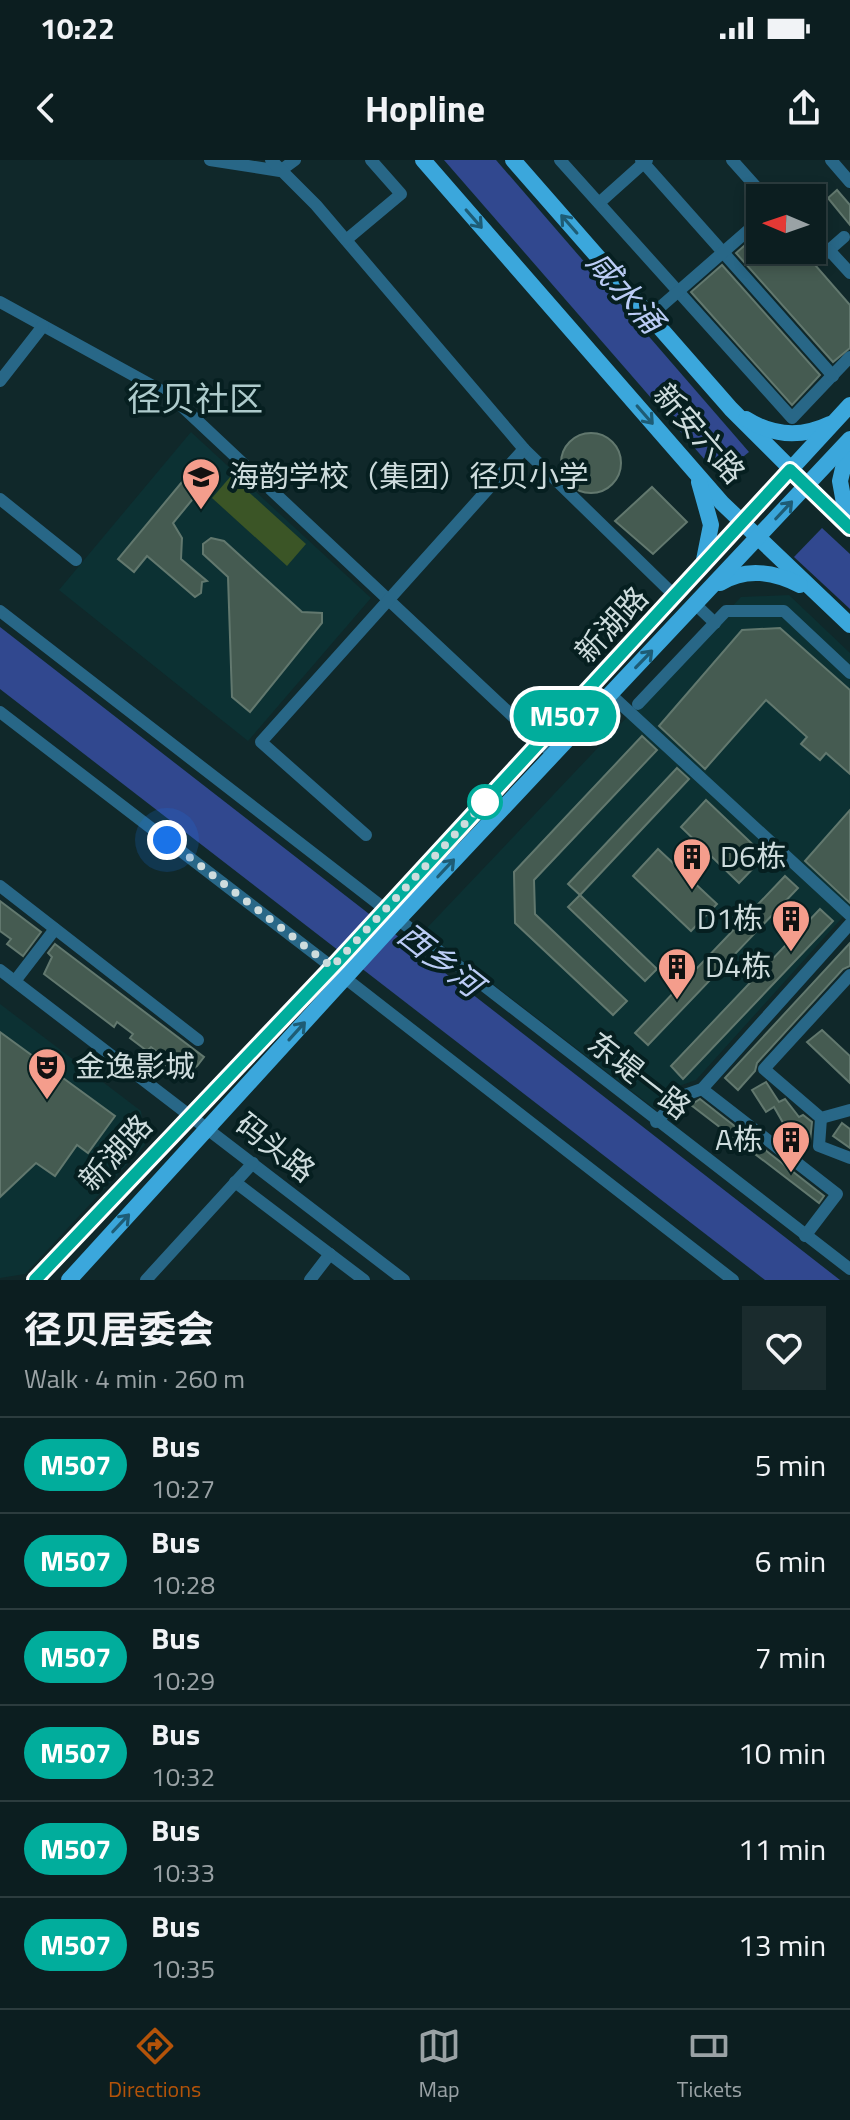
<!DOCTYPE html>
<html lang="en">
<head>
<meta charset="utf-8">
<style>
  body { margin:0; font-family:"Titillium Web","Noto Sans SC",sans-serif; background:#1a2b2d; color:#f1f3f6; height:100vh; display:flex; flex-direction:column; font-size:30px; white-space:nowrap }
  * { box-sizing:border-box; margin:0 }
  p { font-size:26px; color:#9aa2a5 }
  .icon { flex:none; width:44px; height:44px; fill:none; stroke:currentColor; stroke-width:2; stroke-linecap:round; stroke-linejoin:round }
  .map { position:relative; height:1120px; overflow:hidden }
  .side { display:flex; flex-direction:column; background:#0c1e20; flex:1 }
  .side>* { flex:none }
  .badge { padding:0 16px; border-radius:26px; font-size:28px; line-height:52px }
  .needle { width:52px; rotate:272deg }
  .controls { position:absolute; left:746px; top:24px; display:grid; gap:16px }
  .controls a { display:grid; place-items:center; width:80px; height:80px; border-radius:0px; background:#0c1e20; box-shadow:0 4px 12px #0003,0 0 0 2px #2c3c3e; font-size:40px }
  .you { position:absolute; width:40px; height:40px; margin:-20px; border:6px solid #fff; border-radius:50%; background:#1a73e8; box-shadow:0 0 0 12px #1a73e833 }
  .map>.badge { position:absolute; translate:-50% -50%; box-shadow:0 0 0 4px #fff }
  .round { display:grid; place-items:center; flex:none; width:84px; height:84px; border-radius:0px; background:#1a2b2d }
  .overview { display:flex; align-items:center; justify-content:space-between; height:136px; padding:0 24px }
  h1 { font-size:38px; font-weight:700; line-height:60px }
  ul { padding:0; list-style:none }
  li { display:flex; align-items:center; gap:24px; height:96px; padding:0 24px; border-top:2px solid #2c3c3e }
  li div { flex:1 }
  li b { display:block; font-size:30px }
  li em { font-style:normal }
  li .badge { min-width:88px; font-weight:700; text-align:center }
  .status { display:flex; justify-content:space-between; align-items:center; height:56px; padding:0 40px; background:#0c1e20; direction:ltr }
  .status svg { height:22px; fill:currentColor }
  header { display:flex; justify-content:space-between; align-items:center; height:104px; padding:0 24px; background:#0c1e20; font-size:36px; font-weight:700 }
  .menu { display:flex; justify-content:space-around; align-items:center; height:112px; border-top:2px solid #2c3c3e; background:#0c1e20; font-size:22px; color:#9aa2a5 }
  .menu a { display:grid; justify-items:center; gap:4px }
  .menu .selected { color:#b45309 }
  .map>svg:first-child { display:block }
</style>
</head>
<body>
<div class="status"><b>10:22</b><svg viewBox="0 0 49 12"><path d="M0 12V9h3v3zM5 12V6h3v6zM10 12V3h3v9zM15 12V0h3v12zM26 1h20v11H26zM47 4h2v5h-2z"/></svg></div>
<header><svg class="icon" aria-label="back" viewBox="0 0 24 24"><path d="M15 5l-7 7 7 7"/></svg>Hopline<svg class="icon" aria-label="share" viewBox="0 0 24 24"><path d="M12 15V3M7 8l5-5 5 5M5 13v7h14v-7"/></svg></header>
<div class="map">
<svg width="850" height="1120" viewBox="0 0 850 1120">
  <rect width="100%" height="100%" fill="#10282a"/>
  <g fill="#0c3133">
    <path d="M191 272 371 438 248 581 59 430Z"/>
    <path d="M789 435 850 493V749L696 920 676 927 655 949 424 771 741 437Z"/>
    <path d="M0 844 141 951 145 985 25 1114 0 1118Z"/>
  </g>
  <path fill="#3b5526" d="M231 316 306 384 287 406 212 338Z"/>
  <g fill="#31488f">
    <path d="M444 0H496L749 292 719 316Z"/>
    <path d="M822 368 850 394V449L794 397Z"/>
    <path d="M0 467 840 1120H765L0 529Z"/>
  </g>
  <g fill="#455b51" stroke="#62786e" stroke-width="2">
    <path d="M837 30 850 45V65L828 38Z"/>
    <path d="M760 72V90H802L850 145V188L833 202 736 93Z"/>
    <path d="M722 105 820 215 792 245 691 132Z"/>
    <circle cx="591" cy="303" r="30"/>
    <path d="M182 322 197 334 173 363 182 378 181 399 207 421 202 422 201 433 195 437 147 396 134 412 118 399Z"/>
    <path d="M652 327 687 362 653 394 615 361Z"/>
    <path d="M211 378 224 381 302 452 322 453V463L250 552 232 537 228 417 203 394V384Z"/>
    <path d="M780 468 850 530V614L826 593 820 600 801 584 807 577 766 540 705 609 659 566 742 470Z"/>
    <path d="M642 576 657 590 534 720 535 754 627 841 613 855 515 763 514 712Z"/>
    <path d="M677 608 689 619 580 735 568 724Z"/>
    <path d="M706 640 765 696 739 723 681 667Z"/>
    <path d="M850 650V743L805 701Z"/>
    <path d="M658 689 717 744 691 771 633 716Z"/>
    <path d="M785 716 798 728 648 885 635 873Z"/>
    <path d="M580 735 657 809 645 821 568 747Z"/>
    <path d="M0 741 41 772 23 796 7 784 11 779 0 771Z"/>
    <path d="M820 749 833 761 683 919 671 906Z"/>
    <path d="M850 783V806L843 809 757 903 755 911 738 930 725 918Z"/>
    <path d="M55 784 204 897 197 906 181 917 163 904 166 899 151 887 147 891 130 878 133 874 117 862 114 867 44 814 52 797 48 793Z"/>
    <path d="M822 870 850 896V923L807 882Z"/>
    <path d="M0 872 115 956 88 993 77 985 55 1016 36 1003 0 1037Z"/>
    <path d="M766 922 779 942 785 939 799 957 803 955 812 962 810 981 806 984 794 963 786 968 774 947 766 952 752 930Z"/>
    <path d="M700 939 824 1036 819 1043 691 945Z"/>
    <path d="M842 963 850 969V988L833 976Z"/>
  </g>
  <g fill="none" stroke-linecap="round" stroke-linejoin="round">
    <g stroke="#286787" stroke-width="12">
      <path d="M210 0 280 11 295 0"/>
      <path d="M271 0 316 45 524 289 676 437"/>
      <path d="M560 0 792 258 850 197"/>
      <path d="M641 0 833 216"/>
      <path d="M732 0 766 38"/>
      <path d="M831 0 850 22"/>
      <path d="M599 43 647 0"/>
      <path d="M346 80 401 34 371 0"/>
      <path d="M812 90 820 98 844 77"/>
      <path d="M829 90 850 113"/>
      <path d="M0 142 171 236 553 594"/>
      <path d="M650 156 760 60"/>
      <path d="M0 221 43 166"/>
      <path d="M0 339 76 400"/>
      <path d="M696 445 715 463"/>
      <path d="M0 451 850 1109"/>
      <path d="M610 534 850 755"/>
      <path d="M638 544 726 451H784L850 513"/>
      <path d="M0 552 332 807"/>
      <path d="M366 675 261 582 524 289"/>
      <path d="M0 726 198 880"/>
      <path d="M0 810 404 1120"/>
      <path d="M850 815 764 909 821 958 850 950"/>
      <path d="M345 818 733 1120"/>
      <path d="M15 821 55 769"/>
      <path d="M702 929 837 1034 805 1076"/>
      <path d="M821 958 819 986 850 998"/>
      <path d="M656 962 682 936 702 929 850 764"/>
      <path d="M235 1022 364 1120"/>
      <path d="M146 1120 253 1003"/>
      <path d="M310 1120 330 1094"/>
    </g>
    <g stroke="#3ba7dc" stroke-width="16">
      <path d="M423 0 722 343 850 465"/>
      <path d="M513 0 731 249 850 368"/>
      <path d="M746 259C773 276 801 278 830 264"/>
      <path d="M848 287 840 321 848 365"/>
      <path d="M699 322 711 365 704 400"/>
      <path d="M720 423C747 407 774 412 800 425"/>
      <path d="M35 1120 332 807 850 245"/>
      <path d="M69 1120 393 765 850 279"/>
    </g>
  </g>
  <defs><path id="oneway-shaft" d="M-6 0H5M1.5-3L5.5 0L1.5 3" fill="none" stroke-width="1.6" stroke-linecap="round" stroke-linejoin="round" transform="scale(2)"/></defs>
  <g stroke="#1e5c75">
    <use href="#oneway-shaft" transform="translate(474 59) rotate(49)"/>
    <use href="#oneway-shaft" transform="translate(569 64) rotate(-131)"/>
    <use href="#oneway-shaft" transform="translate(645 255) rotate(49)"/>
    <use href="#oneway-shaft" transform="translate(784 350) rotate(-47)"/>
    <use href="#oneway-shaft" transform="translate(644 499) rotate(-46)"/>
    <use href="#oneway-shaft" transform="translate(446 708) rotate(-47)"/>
    <use href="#oneway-shaft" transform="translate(297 871) rotate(-48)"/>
    <use href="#oneway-shaft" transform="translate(121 1063) rotate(-47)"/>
  </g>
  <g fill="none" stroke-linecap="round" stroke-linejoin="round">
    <g stroke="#fff" stroke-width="18">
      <path id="line" d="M35 1120 338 801 790 310 850 368"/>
    </g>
    <use href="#line" stroke="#01ad9c" stroke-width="12"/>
    <path stroke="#cedcdd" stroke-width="8" stroke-dasharray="0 14.4" d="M167 680 332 807 485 642"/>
  </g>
  <defs>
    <g id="school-pin" transform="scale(2)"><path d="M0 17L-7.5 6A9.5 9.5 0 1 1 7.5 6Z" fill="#f49d8c" stroke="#061f20"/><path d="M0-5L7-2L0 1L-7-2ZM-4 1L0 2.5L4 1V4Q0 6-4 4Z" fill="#111"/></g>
    <g id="building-pin" transform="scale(2)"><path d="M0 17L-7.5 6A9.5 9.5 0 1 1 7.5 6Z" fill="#f49d8c" stroke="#061f20"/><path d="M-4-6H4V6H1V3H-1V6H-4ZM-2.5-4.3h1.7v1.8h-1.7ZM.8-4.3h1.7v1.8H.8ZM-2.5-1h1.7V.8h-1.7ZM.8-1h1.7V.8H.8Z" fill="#111"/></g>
    <g id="theatre-pin" transform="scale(2)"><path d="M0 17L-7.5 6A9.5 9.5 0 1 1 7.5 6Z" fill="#f49d8c" stroke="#061f20"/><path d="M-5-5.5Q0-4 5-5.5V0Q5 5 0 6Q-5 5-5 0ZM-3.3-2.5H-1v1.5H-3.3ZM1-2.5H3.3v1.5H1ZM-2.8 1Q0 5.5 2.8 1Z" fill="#111"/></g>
  </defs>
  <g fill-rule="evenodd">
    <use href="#school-pin" x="201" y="317"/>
    <use href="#building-pin" x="692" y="697"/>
    <use href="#building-pin" x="791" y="759"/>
    <use href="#building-pin" x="677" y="807"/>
    <use href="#theatre-pin" x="47" y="907"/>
    <use href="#building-pin" x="791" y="980"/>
  </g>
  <circle fill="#fff" stroke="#01ad9c" stroke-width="4" cx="485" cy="642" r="16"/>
  <g text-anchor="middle" stroke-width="8" stroke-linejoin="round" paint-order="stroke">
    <g font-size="30" fill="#cedcdd" stroke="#061f20">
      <text transform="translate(699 274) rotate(49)" y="10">新安六路</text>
      <text transform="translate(612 465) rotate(-47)" y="10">新湖路</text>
      <text transform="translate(639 916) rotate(38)" y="10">东堤一路</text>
      <text transform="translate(275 988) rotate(38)" y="10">码头路</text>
      <text transform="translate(116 993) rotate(-47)" y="10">新湖路</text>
    </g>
    <g font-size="30" fill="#cedcdd" stroke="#061f20" text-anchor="start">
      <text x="229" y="327">海韵学校（集团）径贝小学</text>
      <text x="720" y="707">D6栋</text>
      <text x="763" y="769" text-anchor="end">D1栋</text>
      <text x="705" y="817">D4栋</text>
      <text x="75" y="917">金逸影城</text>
      <text x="763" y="990" text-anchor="end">A栋</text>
    </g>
    <g font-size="32" font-style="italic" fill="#bbccf5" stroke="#061f20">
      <text transform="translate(625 132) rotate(49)" y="11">咸水涌</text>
      <text transform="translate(440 800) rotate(38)" y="11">西乡河</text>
    </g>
    <g font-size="34" fill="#aecbcc" stroke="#061f20">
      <text x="195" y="251">径贝社区</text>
    </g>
  </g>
</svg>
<div class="controls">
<a><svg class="needle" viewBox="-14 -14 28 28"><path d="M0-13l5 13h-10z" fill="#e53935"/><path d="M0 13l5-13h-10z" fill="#9aa2a5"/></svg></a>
</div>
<div class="you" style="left:167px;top:680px"></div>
<b class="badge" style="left:565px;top:556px;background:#01ad9c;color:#fff">M507</b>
</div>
<section class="side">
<div class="overview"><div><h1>径贝居委会</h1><p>Walk · 4 min · 260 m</p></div><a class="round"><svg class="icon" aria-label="heart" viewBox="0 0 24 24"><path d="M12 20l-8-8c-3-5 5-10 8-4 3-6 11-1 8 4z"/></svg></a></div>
<ul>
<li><span class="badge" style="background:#01ad9c;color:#fff">M507</span><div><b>Bus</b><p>10:27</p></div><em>5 min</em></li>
<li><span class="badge" style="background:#01ad9c;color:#fff">M507</span><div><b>Bus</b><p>10:28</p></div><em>6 min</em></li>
<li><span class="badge" style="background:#01ad9c;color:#fff">M507</span><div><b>Bus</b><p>10:29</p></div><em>7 min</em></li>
<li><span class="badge" style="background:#01ad9c;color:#fff">M507</span><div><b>Bus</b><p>10:32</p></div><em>10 min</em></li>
<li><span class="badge" style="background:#01ad9c;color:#fff">M507</span><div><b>Bus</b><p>10:33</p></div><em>11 min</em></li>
<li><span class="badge" style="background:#01ad9c;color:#fff">M507</span><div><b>Bus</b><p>10:35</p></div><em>13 min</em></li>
</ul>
</section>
<nav class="menu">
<a class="selected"><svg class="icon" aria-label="directions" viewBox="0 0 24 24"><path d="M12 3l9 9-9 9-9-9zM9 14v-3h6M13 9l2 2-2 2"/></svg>Directions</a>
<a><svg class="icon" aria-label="map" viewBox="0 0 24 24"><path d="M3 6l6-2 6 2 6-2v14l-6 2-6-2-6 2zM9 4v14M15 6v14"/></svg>Map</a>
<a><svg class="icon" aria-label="tickets" viewBox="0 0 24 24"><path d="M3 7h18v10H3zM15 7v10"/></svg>Tickets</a>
</nav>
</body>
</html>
